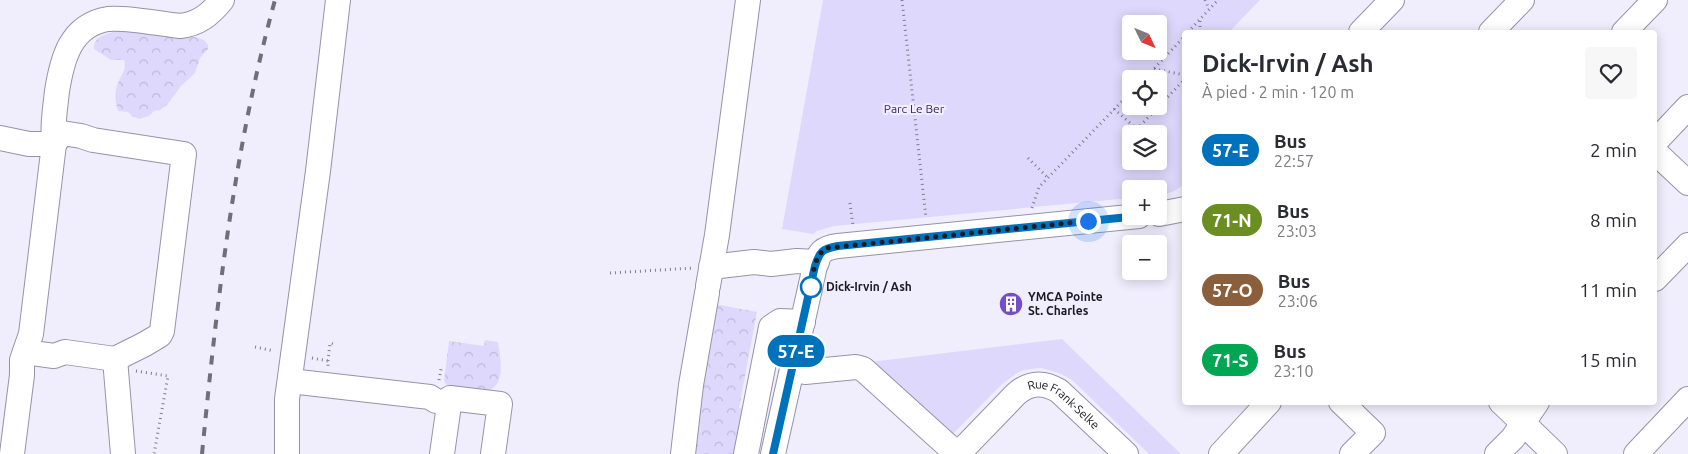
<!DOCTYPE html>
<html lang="fr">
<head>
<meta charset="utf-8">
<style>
  body { margin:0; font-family:Ubuntu,sans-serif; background:#f7f7f7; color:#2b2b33; height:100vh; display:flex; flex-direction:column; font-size:19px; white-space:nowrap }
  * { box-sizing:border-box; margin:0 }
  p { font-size:16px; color:#7c7c81 }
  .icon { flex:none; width:28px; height:28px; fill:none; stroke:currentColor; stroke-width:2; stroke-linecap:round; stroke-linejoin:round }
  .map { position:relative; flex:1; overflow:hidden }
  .details { position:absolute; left:1182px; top:30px; width:475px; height:375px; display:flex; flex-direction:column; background:#fff; border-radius:5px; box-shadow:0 2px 12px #0003 }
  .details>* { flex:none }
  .badge { padding:0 10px; border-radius:16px; font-size:18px; line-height:32px }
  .needle { width:32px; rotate:133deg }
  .fabs { position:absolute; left:1122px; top:15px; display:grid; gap:10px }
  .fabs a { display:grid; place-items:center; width:45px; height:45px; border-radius:5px; background:#fff; box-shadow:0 2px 12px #0003; font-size:25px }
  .you { position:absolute; width:25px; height:25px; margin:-12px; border:4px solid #fff; border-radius:50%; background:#1a73e8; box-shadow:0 0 0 8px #1a73e833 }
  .map>.badge { position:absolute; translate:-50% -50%; box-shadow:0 0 0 2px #fff }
  .round { display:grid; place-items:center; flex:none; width:52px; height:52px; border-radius:5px; background:#f7f7f7 }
  .head { display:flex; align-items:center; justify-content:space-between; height:85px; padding:0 20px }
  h1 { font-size:24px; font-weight:600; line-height:38px }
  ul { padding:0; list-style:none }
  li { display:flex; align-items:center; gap:15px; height:70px; padding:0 20px }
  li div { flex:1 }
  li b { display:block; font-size:19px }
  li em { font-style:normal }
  li .badge { min-width:55px; font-weight:700; text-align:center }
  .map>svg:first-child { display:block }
</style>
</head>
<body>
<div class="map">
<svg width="1688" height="454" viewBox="0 0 1688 454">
  <defs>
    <pattern id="forest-crowns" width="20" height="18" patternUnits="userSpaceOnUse" patternTransform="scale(1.25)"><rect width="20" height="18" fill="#ded8fd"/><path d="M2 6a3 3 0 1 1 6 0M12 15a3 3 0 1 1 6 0" fill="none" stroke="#beb9d9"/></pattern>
  </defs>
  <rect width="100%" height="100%" fill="#f0eefd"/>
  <g fill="#ded8fd" fill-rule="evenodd">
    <path d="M823 0H1260L1229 32H1185V183C1177 191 1169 194 1159 195V189H1131V198L834 226 817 231 813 234 782 229ZM1131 24H1159V51H1131ZM1131 79H1159V106H1131ZM1131 134H1159V161H1131Z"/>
    <path d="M1062 339 1181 454H1149L1072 380 1059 373 1041 368 1024 370 1017 373 1001 385 949 438 870 362Z"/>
  </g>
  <g fill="url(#forest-crowns)">
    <path d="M121 30 195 37 204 40 208 45V49L200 58 195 73 181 86 167 105 160 110 154 111 149 116 139 119 132 116 128 112 118 111C115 101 114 93 118 83 121 74 127 70 124 60H111L94 49C93 35 110 33 121 30Z"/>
    <path d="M715 304 757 312 739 408 748 410 739 454H693L694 427Z"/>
    <path d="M485 340 498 342C500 356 508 389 484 391 472 390 450 394 444 381L449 341 484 346Z"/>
  </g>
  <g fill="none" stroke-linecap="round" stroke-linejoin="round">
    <g stroke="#9692aa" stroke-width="26">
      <g id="minor">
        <path d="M1361 32 1392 0"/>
        <path d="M1491 32 1522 0"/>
        <path d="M1624 32 1655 0"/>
        <path d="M0 138 29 144H54"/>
        <path d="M1655 142 1688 107"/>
        <path d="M1655 152 1688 183"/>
        <path d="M1159 214 1185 209"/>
        <path d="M711 267 754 262 771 264 797 261 817 262"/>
        <path d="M1655 279 1688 245"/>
        <path d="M708 286 717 235 748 0"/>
        <path d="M25 352 54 356 65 352 115 359 145 344 160 335 162 331 184 154 93 140 81 136 62 133 54 144"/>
        <path d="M115 359 123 454"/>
        <path d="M792 370 805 372 856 367 863 369 947 445 958 453"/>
        <path d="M290 381 430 397 436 401 449 403"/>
        <path d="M1341 402 1373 433 1352 454"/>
        <path d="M1501 402 1555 454"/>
        <path d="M12 454 22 375V360L31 334 54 144C52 124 55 111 57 91 62 60 70 25 108 19 128 17 159 24 180 26 198 24 210 15 222 0"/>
        <path d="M287 454V399L318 171 338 0"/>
        <path d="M442 454 450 398 500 404 493 454"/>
        <path d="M683 454 691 385 707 293"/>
        <path d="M746 454 771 327 780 321 803 322"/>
        <path d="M773 454 815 266C819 252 823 248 838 246L1139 216"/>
        <path id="s1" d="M958 454 1016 394C1030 382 1044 382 1059 391L1126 454"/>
        <path d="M1221 454 1269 402"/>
        <path d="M1497 454 1513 438 1537 402"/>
        <path d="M1636 454 1688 399"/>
      </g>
    </g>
    <g stroke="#7f7d89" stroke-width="3" stroke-dasharray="1 4" stroke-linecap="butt">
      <path d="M902 0 926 218"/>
      <path d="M1205 0 1209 9"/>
      <path d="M1188 32 1218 0"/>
      <path d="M1200 32V21"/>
      <path d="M1154 69 1185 75"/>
      <path d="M1144 79 1185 36"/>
      <path d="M1114 109 1137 129 1185 79"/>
      <path d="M1028 158 1048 178"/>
      <path d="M850 203 853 226"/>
      <path d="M1032 208 1039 187 1131 92"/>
      <path d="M610 273 693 268"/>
      <path d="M255 347 274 351"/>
      <path d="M312 358 328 361V366"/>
      <path d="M328 361 330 343 333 344"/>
      <path d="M136 371 168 376 154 454"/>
      <path d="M439 380 441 369"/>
    </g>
    <use href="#minor" stroke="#fff" stroke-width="24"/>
    <path stroke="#706e79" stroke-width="4" stroke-dasharray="9 9" stroke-linecap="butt" d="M202 454C217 301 234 149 275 0"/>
  </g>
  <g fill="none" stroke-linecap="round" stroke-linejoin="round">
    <g stroke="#fff" stroke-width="11">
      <path id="line" d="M773 454 815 266C820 251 822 249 838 246L1139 216"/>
    </g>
    <use href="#line" stroke="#0072bc" stroke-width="8"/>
    <path stroke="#1c1a23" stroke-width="5" stroke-dasharray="0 9" d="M811 287C813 274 814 255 827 248L1088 221"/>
  </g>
  <defs>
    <g id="building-disc" transform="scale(1.25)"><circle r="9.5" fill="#744ec7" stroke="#f0eefd"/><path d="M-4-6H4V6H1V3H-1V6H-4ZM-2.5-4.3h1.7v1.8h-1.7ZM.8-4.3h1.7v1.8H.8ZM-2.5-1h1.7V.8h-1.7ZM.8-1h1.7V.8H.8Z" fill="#fff"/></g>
  </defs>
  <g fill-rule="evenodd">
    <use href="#building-disc" x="1011" y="304"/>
  </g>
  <circle fill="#fff" stroke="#0072bc" stroke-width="2.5" cx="811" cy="287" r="10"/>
  <g text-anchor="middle" stroke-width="4.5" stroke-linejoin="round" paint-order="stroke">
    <g font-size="12" fill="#341c62" stroke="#f0eefd">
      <text x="914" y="113">Parc Le Ber</text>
    </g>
    <g font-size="12" font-weight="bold" fill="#1c1a23" stroke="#f0eefd" text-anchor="start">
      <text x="826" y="291">Dick-Irvin / Ash</text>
    </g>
    <g font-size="12" font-weight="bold" fill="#1c1a23" stroke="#f0eefd" text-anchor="start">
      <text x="1028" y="301">YMCA Pointe<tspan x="1028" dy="14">St. Charles</tspan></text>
    </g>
    <g font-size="12" fill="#1c1a23" stroke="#f0eefd">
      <text dy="4" stroke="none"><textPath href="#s1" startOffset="140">Rue Frank-Selke</textPath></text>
    </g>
  </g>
</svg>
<div class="fabs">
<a><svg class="needle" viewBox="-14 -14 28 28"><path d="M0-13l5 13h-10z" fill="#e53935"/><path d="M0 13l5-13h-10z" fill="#7c7c81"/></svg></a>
<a><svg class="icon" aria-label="locate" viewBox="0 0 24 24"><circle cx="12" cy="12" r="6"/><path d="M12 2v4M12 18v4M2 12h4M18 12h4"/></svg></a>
<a><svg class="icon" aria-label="layers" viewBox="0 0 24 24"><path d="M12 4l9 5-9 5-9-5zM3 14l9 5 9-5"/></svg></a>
<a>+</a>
<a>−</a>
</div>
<div class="you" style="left:1088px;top:221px"></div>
<b class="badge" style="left:796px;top:351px;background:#0072bc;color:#fff">57-E</b>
<section class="details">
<div class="head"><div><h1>Dick-Irvin / Ash</h1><p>À pied · 2 min · 120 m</p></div><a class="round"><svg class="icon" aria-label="heart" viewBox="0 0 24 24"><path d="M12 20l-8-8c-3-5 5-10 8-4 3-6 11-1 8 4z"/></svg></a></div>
<ul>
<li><span class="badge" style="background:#0072bc;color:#fff">57-E</span><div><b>Bus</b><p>22:57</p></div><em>2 min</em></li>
<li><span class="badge" style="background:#6b8e23;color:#fff">71-N</span><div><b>Bus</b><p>23:03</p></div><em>8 min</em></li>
<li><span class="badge" style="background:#8b5e3c;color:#fff">57-O</span><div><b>Bus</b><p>23:06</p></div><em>11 min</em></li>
<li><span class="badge" style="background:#00a651;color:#fff">71-S</span><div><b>Bus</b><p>23:10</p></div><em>15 min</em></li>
</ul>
</section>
</div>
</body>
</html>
